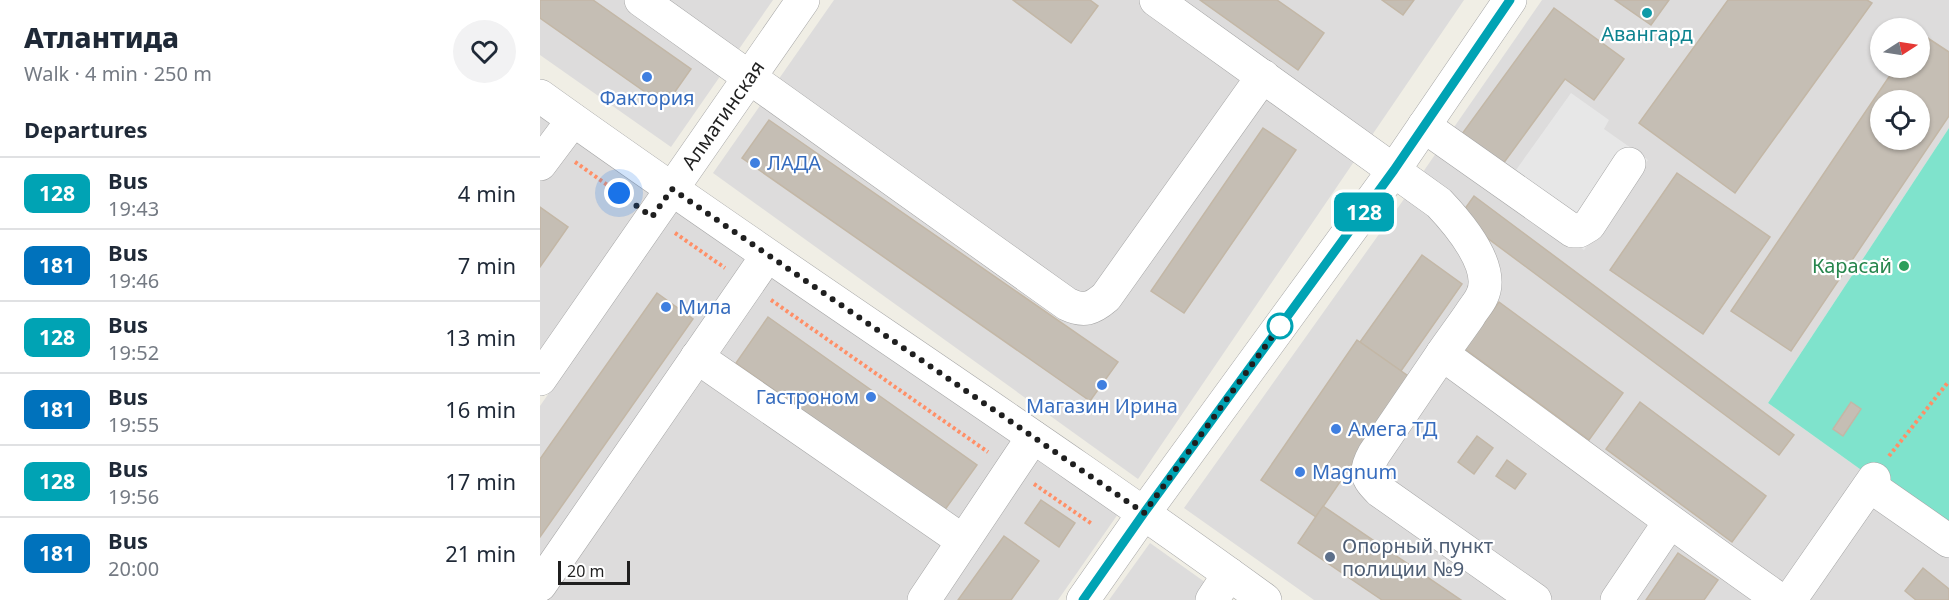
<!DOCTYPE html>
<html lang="en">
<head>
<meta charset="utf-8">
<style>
  body { margin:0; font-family:"Noto Sans",sans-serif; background:#f2f2f3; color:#1f2937; height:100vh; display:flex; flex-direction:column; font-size:22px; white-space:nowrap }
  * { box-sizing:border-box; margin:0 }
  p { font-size:20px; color:#747a83 }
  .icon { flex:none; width:33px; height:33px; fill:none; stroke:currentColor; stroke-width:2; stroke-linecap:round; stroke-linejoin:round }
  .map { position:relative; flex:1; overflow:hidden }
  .details { display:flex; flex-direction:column; background:#fff; width:540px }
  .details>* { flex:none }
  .badge { padding:0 12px; border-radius:9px; font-size:21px; line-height:39px }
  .needle { width:39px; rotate:78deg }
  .buttons { position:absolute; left:1330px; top:18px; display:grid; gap:12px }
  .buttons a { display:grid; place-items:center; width:60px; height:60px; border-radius:50%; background:#fff; box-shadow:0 2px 4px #0004; font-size:30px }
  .scale { position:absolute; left:18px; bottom:15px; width:72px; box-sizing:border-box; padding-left:6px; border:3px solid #1f1f1f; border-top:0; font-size:16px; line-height:21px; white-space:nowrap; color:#1f1f1f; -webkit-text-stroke:4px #fff; paint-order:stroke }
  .you { position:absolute; width:30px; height:30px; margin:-15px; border:4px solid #fff; border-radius:50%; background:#1a73e8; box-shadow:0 0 0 9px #1a73e833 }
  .map>.badge { position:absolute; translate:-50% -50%; box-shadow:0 0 0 3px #fff }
  h2 { padding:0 24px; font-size:22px; line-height:54px }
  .round { display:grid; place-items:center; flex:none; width:63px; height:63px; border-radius:32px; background:#f2f2f3 }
  .summary { display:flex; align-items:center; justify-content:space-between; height:102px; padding:0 24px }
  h1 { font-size:28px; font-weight:800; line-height:45px }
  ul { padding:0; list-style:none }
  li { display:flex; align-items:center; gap:18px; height:72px; padding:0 24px; border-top:2px solid #e0e1e3 }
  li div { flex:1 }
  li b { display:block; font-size:22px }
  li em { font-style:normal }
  li .badge { min-width:66px; font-weight:700; text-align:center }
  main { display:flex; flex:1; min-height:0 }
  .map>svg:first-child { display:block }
</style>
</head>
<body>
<main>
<section class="details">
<div class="summary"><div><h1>Атлантида</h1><p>Walk · 4 min · 250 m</p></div><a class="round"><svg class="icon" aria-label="heart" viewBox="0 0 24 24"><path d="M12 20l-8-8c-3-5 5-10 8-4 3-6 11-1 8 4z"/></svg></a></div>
<h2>Departures</h2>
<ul>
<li><span class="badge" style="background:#00a3b4;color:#fff">128</span><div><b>Bus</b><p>19:43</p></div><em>4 min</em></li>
<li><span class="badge" style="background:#0072bc;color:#fff">181</span><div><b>Bus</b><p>19:46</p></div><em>7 min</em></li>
<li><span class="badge" style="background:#00a3b4;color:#fff">128</span><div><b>Bus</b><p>19:52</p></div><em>13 min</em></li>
<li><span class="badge" style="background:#0072bc;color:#fff">181</span><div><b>Bus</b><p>19:55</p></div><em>16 min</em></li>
<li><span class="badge" style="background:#00a3b4;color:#fff">128</span><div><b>Bus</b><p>19:56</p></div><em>17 min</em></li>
<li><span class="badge" style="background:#0072bc;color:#fff">181</span><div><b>Bus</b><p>20:00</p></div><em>21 min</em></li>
</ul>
</section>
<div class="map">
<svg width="1409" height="600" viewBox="0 0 1409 600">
  <rect width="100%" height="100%" fill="#f0eee5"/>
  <g fill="#dddcdc" fill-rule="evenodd">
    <path d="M0 0H233L131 147 0 55Z"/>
    <path d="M294 0H924L598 479 173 173Z"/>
    <path d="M1002 0H1409V128L1228 403 1409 533V600H774L644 508 874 185ZM1341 28H1380V68H1341ZM1341 100H1380V140H1341Z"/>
    <path d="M0 116 113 196 0 351Z"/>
    <path d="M135 211 578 514 518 600H0V406Z"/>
    <path d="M610 543 690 600H569Z"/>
  </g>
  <path fill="#7fe3cc" d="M1409 128V533L1228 403Z"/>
  <path fill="#e7e7e7" d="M1031 93 1069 120 1064 129 1108 160 1044 250 961 191Z"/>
  <g fill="#c5beb4" stroke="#c3b7a6" stroke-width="1.5" fill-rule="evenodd">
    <path d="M0 0H53L151 69 125 106 0 18Z"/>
    <path d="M473 0H550L558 6 531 43Z"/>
    <path d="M660 0H737L784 33 758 70Z"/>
    <path d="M842 0H874L863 15Z"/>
    <path d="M1075 0H1129L1111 25Z"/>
    <path d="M1188 0H1327L1332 3 1195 193 1099 123Z"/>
    <path d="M1014 8 1084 59 1054 100 1025 79 960 168 919 138Z"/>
    <path d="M1380 33 1409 52V116L1251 351 1191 311 1355 68H1380ZM1341 100H1380V140H1341Z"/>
    <path d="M229 120 578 362 550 401 202 158Z"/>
    <path d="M723 128 756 150 644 313 611 291Z"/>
    <path d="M1137 173 1230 237 1163 334 1070 270Z"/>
    <path d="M934 196 1254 435 1239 455 919 217Z"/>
    <path d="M0 207 28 227 0 267Z"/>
    <path d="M882 255 922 284 861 371 820 342Z"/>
    <path d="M117 293 153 319 0 537V459Z"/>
    <path d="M959 302 1083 393 1049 440 925 349Z"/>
    <path d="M228 317 437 465 404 511 196 363Z"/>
    <path d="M817 340 871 378 776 517 721 480Z"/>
    <path d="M1100 402 1226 496 1192 542 1066 449Z"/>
    <path d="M1311 402 1321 409 1303 436 1293 429Z"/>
    <path d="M937 436 953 448 934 474 918 462Z"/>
    <path d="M967 460 986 474 975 489 956 476Z"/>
    <path d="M501 500 535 523 519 547 485 523Z"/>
    <path d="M783 506 921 600H842L758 543Z"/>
    <path d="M464 536 499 561 471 600H418Z"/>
    <path d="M1138 553 1178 580 1164 600H1106Z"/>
    <path d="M1383 568 1409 589V600H1376L1365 591Z"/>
  </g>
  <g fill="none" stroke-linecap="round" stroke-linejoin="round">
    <g stroke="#a6a6a6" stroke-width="34">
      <g id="minor">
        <path d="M101 0 527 304C544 312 552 309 566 297L723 76"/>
        <path d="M616 0 899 203C918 223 956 267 942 296 939 303 933 309 929 316 920 329 911 341 902 354 1015 436 1126 520 1240 600"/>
        <path d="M0 96C239 268 487 427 725 600"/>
        <path d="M884 126 1033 231H1039L1049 225 1089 164"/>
        <path d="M0 164 33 120"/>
        <path d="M902 354 834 454C824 472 826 477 840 491L995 600"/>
        <path d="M157 357 423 541"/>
        <path d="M0 379 263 0"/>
        <path d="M1330 486 1409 541"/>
        <path d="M0 585 227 256"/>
        <path d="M384 600 493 437"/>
        <path d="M543 600 604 513 854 170 970 0"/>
        <path d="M672 600 689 574"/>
        <path d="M1077 600 1129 523"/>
        <path d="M1250 600 1334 479"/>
      </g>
    </g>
    <g stroke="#ff8f67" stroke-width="4" stroke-dasharray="3 3" stroke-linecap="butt">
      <path d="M35 162 90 201"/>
      <path d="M135 233 185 268"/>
      <path d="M231 300 448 452"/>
      <path d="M1349 456 1409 381"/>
      <path d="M494 484 552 524"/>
    </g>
    <use href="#minor" stroke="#fff" stroke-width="33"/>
  </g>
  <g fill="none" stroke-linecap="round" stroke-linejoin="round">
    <g stroke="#fff" stroke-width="14">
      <path id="line" d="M543 600 604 513 854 170 970 0"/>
    </g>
    <use href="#line" stroke="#00a3b4" stroke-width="9"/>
    <path stroke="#1f1f1f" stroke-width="6" stroke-dasharray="0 10.8" d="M79 193 112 217 132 189 604 513 743 322 740 326"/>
  </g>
  <circle fill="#0f9aa8" stroke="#fff" stroke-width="2" cx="1107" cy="13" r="6"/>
  <g fill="#3f7fe0" stroke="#fff" stroke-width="2">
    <circle cx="107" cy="77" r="6"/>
    <circle cx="215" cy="163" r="6"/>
    <circle cx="126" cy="307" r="6"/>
    <circle cx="562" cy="385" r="6"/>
    <circle cx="331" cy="397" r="6"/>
    <circle cx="796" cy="429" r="6"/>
    <circle cx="760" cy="472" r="6"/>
  </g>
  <circle fill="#2e9e5b" stroke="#fff" stroke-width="2" cx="1364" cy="266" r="6"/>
  <circle fill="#fff" stroke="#00a3b4" stroke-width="3" cx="740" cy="326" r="12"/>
  <circle fill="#5c6f8a" stroke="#fff" stroke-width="2" cx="790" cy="557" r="6"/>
  <g text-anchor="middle" stroke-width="4.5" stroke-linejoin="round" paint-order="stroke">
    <g font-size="20" fill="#0d838f" stroke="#fff">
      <text x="1107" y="41">Авангард</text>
    </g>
    <g font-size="20" fill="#366cbe" stroke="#fff" text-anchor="start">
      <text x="107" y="105" text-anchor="middle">Фактория</text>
      <text x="227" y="170">ЛАДА</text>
      <text x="138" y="314">Мила</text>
      <text x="319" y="404" text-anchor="end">Гастроном</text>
      <text x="562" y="413" text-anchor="middle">Магазин Ирина</text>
      <text x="808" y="436">Амега ТД</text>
      <text x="772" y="479">Magnum</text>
    </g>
    <g font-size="20" fill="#1f1f1f" stroke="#fff">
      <text transform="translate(183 115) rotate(-55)" y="7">Алматинская</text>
    </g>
    <g font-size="20" fill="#27864d" stroke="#fff" text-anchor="end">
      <text x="1352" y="273">Карасай</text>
    </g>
    <g font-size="20" fill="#4e5e75" stroke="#fff" text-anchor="start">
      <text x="802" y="553">Опорный пункт<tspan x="802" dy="23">полиции №9</tspan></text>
    </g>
  </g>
</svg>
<div class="buttons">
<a><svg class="needle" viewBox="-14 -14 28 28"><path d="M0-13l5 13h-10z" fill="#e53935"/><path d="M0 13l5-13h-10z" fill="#747a83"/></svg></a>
<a><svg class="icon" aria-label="locate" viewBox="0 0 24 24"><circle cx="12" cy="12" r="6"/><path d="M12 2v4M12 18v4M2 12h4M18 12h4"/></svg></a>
</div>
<div class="scale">20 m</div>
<div class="you" style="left:79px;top:193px"></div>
<b class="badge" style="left:824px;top:212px;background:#00a3b4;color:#fff">128</b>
</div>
</main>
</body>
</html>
